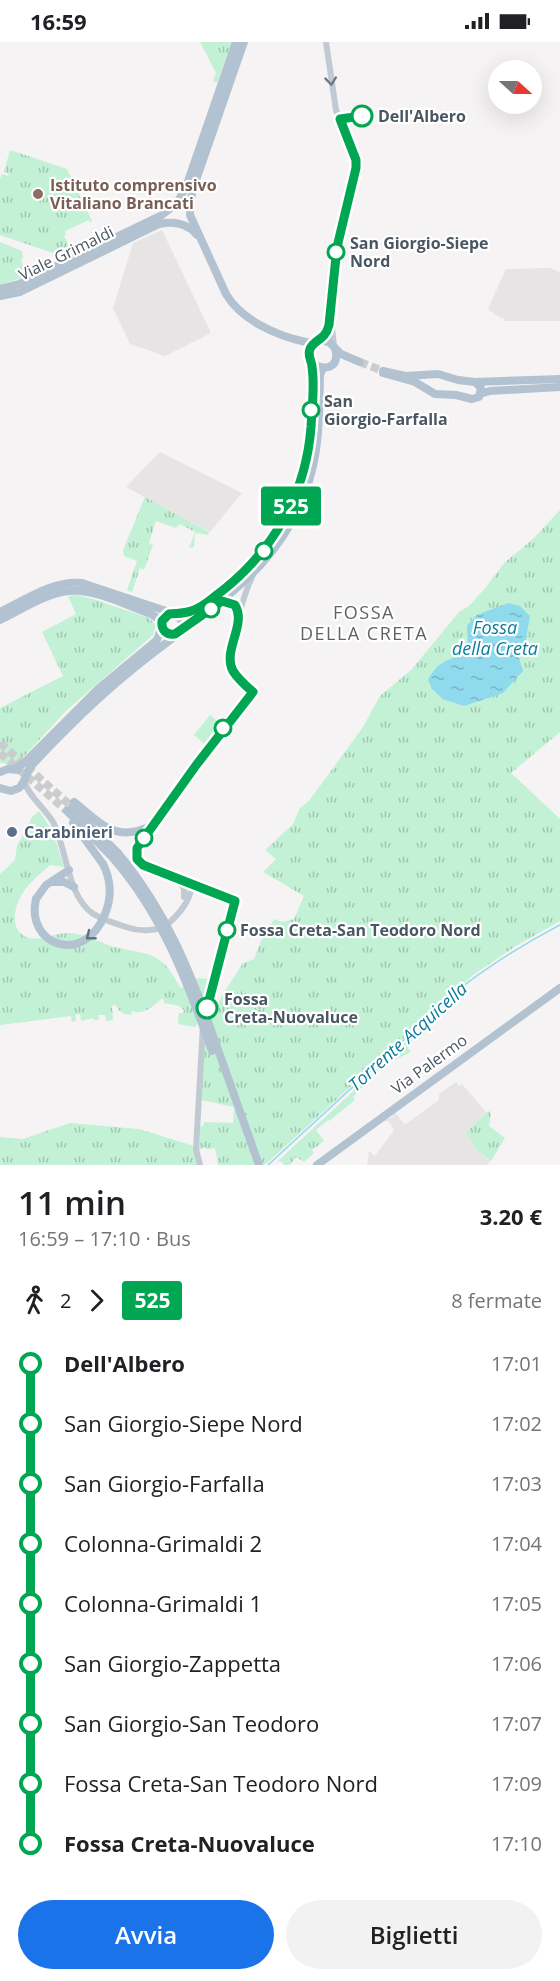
<!DOCTYPE html>
<html lang="it">
<head>
<meta charset="utf-8">
<style>
  body { margin:0; font-family:"Open Sans",sans-serif; background:#f2f2f2; color:#202124; height:100vh; display:flex; flex-direction:column; font-size:22px; white-space:nowrap }
  * { box-sizing:border-box; margin:0 }
  p { font-size:20px; color:#757577 }
  .icon { flex:none; width:33px; height:33px; fill:none; stroke:currentColor; stroke-width:2; stroke-linecap:round; stroke-linejoin:round }
  .map { position:relative; height:1123px; overflow:hidden }
  .sheet { display:flex; flex-direction:column; background:#fff; flex:1 }
  .sheet>* { flex:none }
  .badge { padding:0 12px; border-radius:4px; font-size:21px; line-height:39px }
  .needle { width:39px; rotate:111deg }
  .controls { position:absolute; left:488px; top:18px; display:grid; gap:12px }
  .controls a { display:grid; place-items:center; width:54px; height:54px; border-radius:50%; background:#fff; box-shadow:0 6px 24px #0002; font-size:30px }
  .map>.badge { position:absolute; translate:-50% -50%; box-shadow:0 0 0 3px #fff }
  .legs { display:flex; align-items:center; gap:9px; height:66px; padding:0 18px; font-size:20px }
  .legs p { margin-inline-start:auto }
  .summary { display:flex; align-items:center; justify-content:space-between; height:102px; padding:0 18px }
  h1 { font-size:33px; font-weight:600; line-height:45px }
  .cta { display:flex; gap:12px; margin-top:auto; padding:12px 18px }
  .cta a { flex:1; height:69px; border-radius:36px; background:#1a73e8; color:#fff; font-size:24px; font-weight:600; line-height:69px; text-align:center }
  .cta a+a { background:#f2f2f2; color:#202124 }
  ul { padding:0 18px; list-style:none }
  li { display:flex; align-items:center; gap:21px; height:60px; font-size:22px }
  li i { display:grid; place-items:center; width:9px; height:100%; margin:0 8px; background:currentColor }
  li i::after { content:''; width:15px; height:15px; margin:-8px; border:4px solid; border-radius:50%; background:#fff }
  li p { margin-inline-start:auto }
  li:first-child i { background:linear-gradient(#0000 50%,currentColor 0) }
  li:last-child i { background:linear-gradient(currentColor 50%,#0000 0) }
  .status { display:flex; justify-content:space-between; align-items:center; height:42px; padding:0 30px; background:#fff; direction:ltr }
  .status svg { height:16px; fill:currentColor }
  .map>svg:first-child { display:block }
</style>
</head>
<body>
<div class="status"><b>16:59</b><svg viewBox="0 0 49 12"><path d="M0 12V9h3v3zM5 12V6h3v6zM10 12V3h3v9zM15 12V0h3v12zM26 1h20v11H26zM47 4h2v5h-2z"/></svg></div>
<div class="map">
<svg width="560" height="1123" viewBox="0 0 560 1123">
  <defs>
    <pattern id="grass-tufts" width="24" height="20" patternUnits="userSpaceOnUse" patternTransform="scale(1.5)"><rect width="24" height="20" fill="#c3f1d5"/><path d="M3 7l-1-3M5 7V3M7 7l1-3M15 17l-1-3M17 17v-4M19 17l1-3" fill="none" stroke="#a0c6b0"/></pattern>
    <pattern id="water-ripples" width="26" height="14" patternUnits="userSpaceOnUse" patternTransform="scale(1.5)"><rect width="26" height="14" fill="#90daee"/><path d="M2 4q2-2 4 0t4 0M15 11q2-2 4 0t4 0" fill="none" stroke="#78b4c4"/></pattern>
  </defs>
  <rect width="100%" height="100%" fill="#f5f3f3"/>
  <g fill="#e6e4e5">
    <path d="M162 188 211 291 165 314 130 302 113 266 133 201Z"/>
    <path d="M550 226 560 230V279H504V276L499 275 488 267 506 227Z"/>
    <path d="M160 410 242 451 210 490 126 445Z"/>
    <path d="M456 1040 459 1044 462 1042 486 1070 465 1091 474 1102 475 1107 490 1119 487 1123H367L369 1109 375 1114 394 1088 388 1079 386 1080 384 1078 393 1075 392 1072 395 1070 403 1081 406 1082 439 1058V1052Z"/>
  </g>
  <g fill="url(#grass-tufts)">
    <path d="M200 0H232L217 41 213 39 216 31Z"/>
    <path d="M10 108 67 127 92 179 90 180 89 178 65 189 66 193 64 194 70 206 67 207 66 205 53 211 0 193V137L2 132 8 134 9 132 4 130Z"/>
    <path d="M0 200 22 209 23 215 21 219 28 234 0 243Z"/>
    <path d="M145 455 209 490 208 493 195 491 194 505 189 506 195 490 180 482 176 486 156 479 149 501 153 503 144 528 140 526 132 550 127 548 137 519 124 514 123 508Z"/>
    <path d="M560 468V690L511 731 560 777V879L516 904 473 933 267 1121 264 1123H218L215 1106 206 1107 205 1105 199 1108 200 1085 203 1084 204 1080 233 1081 234 1065 201 1058 204 989 209 966 217 968 220 957 243 921 254 917 263 894 274 877 282 880 294 877 304 854 263 830 276 817 265 808 293 782 300 766 309 759 363 685 380 654 412 627 459 570 470 563 487 544 504 521 532 498Z"/>
    <path d="M77 553 93 557 149 576 156 583 153 593 66 669 19 720 14 723 0 721V666L63 634 42 590 76 572 68 554Z"/>
    <path d="M39 769 52 788 64 825 50 823C41 831 31 839 24 849 14 863 8 890 29 896 42 899 56 890 70 891 86 892 99 900 114 905 128 909 146 909 158 917 169 924 174 936 181 946L198 936 210 937 196 985 178 982 179 971H183L184 968 179 964 164 961 163 956C153 963 145 974 132 969L131 973C125 973 118 970 116 963L112 964 113 978 106 979 105 973H98L99 978H94L93 976 81 979 80 972 75 973 76 979 72 980 71 974 0 983V832L15 818 17 804 32 775Z"/>
    <path d="M430 978 410 1001 408 1006 411 1010 384 1023 353 1055 355 1058 329 1079 328 1078 316 1088 324 1099 312 1108 314 1111 304 1120 296 1115 290 1123H284L282 1120 278 1119Z"/>
    <path d="M488 1069 491 1070 489 1084 505 1096 491 1119 475 1107 474 1102 465 1091Z"/>
    <path d="M70 1081 139 1087 194 1104 198 1123H0V1095L23 1097Z"/>
  </g>
  <path fill="#c3f1d5" d="M210 673 221 682 206 703 194 693Z"/>
  <path fill="url(#water-ripples)" d="M508 561 520 564 530 574 525 603 518 613 523 629 503 651 464 664 443 657 432 647 428 638C438 618 450 618 468 610L467 583 477 573Z"/>
  <g fill="none" stroke-linecap="round" stroke-linejoin="round">
    <path stroke="#90daee" stroke-width="1.5" d="M268 1123 458 948C490 923 524 902 560 883"/>
    <g stroke="#caccce" stroke-width="8" stroke-dasharray="8 4" stroke-linecap="butt">
      <path d="M360 320 383 329"/>
      <path d="M0 701 71 764"/>
      <path d="M0 711 67 769"/>
    </g>
    <g stroke="#c1cad2" stroke-width="6">
      <path d="M326 0 336 68 356 118V126C355 143 347 159 343 176 333 217 328 262 334 304"/>
      <path d="M319 299 327 290 330 279"/>
      <path d="M222 559 235 563 238 571"/>
      <path d="M24 739C29 755 44 765 53 780 67 807 67 853 92 871 102 878 115 881 126 885 140 890 159 890 170 880 180 871 193 855 191 841"/>
      <path d="M178 837 184 847V855"/>
      <path d="M205 970 235 859 143 823 137 817V806L197 721 253 650C245 643 235 635 232 625 226 609 245 549 253 533"/>
      <path d="M200 1123 196 1107 203 983"/>
    </g>
    <g stroke="#b3c2d1" stroke-width="8">
      <path d="M244 0 194 144 190 160V173L226 252C241 278 277 294 306 300 314 301 321 298 329 300L341 312 360 320"/>
      <path d="M0 247 19 242 162 173 177 161 186 145 236 0"/>
      <path d="M0 254 20 250 159 182C173 179 188 181 197 193"/>
      <path d="M317 300C287 321 345 342 335 306"/>
      <path d="M383 331 415 340 435 352 456 353 472 357 479 355 481 346 475 340 458 338 438 332 405 334 383 329"/>
      <path d="M475 340 560 337"/>
      <path d="M480 352 490 349 560 345"/>
      <path d="M0 570C25 558 53 538 82 541L178 573 183 582 179 590"/>
      <path d="M176 572C196 570 208 559 224 547 297 491 317 410 312 321"/>
      <path d="M0 578C21 568 46 551 69 549 93 546 128 564 151 572L159 577 163 588"/>
      <path d="M14 727 24 721 99 646 157 598 162 584"/>
      <path d="M0 730 8 727 18 728"/>
      <path d="M0 746 11 749 19 746C26 740 25 731 32 723 62 691 93 660 127 632 201 569 287 531 312 428 320 397 319 365 320 333L323 326"/>
      <path d="M74 760C102 782 116 802 152 783"/>
      <path d="M72 765 118 811"/>
      <path d="M67 769 113 816"/>
      <path d="M73 781 103 822"/>
      <path d="M53 840H64L74 845"/>
      <path d="M36 857 46 843 69 828"/>
      <path d="M317 1123 560 946"/>
    </g>
    <g stroke="#b3c2d1" stroke-width="8">
      <path d="M118 811C166 868 192 933 216 1002 230 1042 245 1083 259 1123"/>
      <path d="M113 816C162 872 187 939 212 1009"/>
      <path d="M36 857C25 903 84 925 105 872 112 855 111 838 103 822"/>
    </g>
  </g>
  <defs><path id="oneway-chevron" d="M-2-3.5L2.5 0L-2 3.5" fill="none" stroke-width="1.6" stroke-linecap="round" stroke-linejoin="round" transform="scale(1.5)"/></defs>
  <use stroke="#6e7983" href="#oneway-chevron" transform="translate(331 39) rotate(84)"/>
  <use stroke="#64717d" href="#oneway-chevron" transform="translate(90 894) rotate(141)"/>
  <g fill="none" stroke-linecap="round" stroke-linejoin="round">
    <g stroke="#fff" stroke-width="14">
      <path id="line-1" d="M207 966 235 859 143 823 137 817V806L197 722 253 650C246 644 238 637 233 629 222 608 247 583 235 563L222 559 175 592C166 593 161 588 162 579L169 572C176 571 184 572 191 569 203 566 212 556 222 549 274 508 306 451 311 385 312 365 315 344 312 325 312 319 307 314 310 307 314 297 325 299 329 283L337 205 356 126V118L340 77 362 74"/>
    </g>
    <use href="#line-1" stroke="#00a651" stroke-width="9"/>
  </g>
  <g fill="#fff" stroke="#00a651" stroke-width="3">
    <circle cx="362" cy="74" r="10"/>
    <circle cx="336" cy="210" r="8"/>
    <circle cx="311" cy="368" r="8"/>
    <circle cx="264" cy="509" r="8"/>
    <circle cx="211" cy="567" r="8"/>
    <circle cx="223" cy="686" r="8"/>
    <circle cx="144" cy="796" r="8"/>
    <circle cx="227" cy="888" r="8"/>
    <circle cx="207" cy="966" r="10"/>
  </g>
  <circle fill="#8d6e63" stroke="#fff" stroke-width="2" cx="38" cy="152" r="6"/>
  <circle fill="#5c6f8a" stroke="#fff" stroke-width="2" cx="12" cy="790" r="6"/>
  <g text-anchor="middle" stroke-width="4.5" stroke-linejoin="round" paint-order="stroke">
    <g font-size="16" font-weight="bold" fill="#4a5661" stroke="#fff" text-anchor="start">
      <text x="378" y="80">Dell'Albero</text>
      <text x="350" y="207">San Giorgio-Siepe<tspan x="350" dy="18">Nord</tspan></text>
      <text x="324" y="365">San<tspan x="324" dy="18">Giorgio-Farfalla</tspan></text>
      <text x="240" y="894">Fossa Creta-San Teodoro Nord</text>
      <text x="224" y="963">Fossa<tspan x="224" dy="18">Creta-Nuovaluce</tspan></text>
    </g>
    <g font-size="16" font-weight="bold" fill="#785e54" stroke="#fff" text-anchor="start">
      <text x="50" y="149">Istituto comprensivo<tspan x="50" dy="18">Vitaliano Brancati</tspan></text>
    </g>
    <g font-size="16" fill="#4a5661" stroke="#fff">
      <text transform="translate(66 211) rotate(-26)" y="6">Viale Grimaldi</text>
      <text transform="translate(429 1022) rotate(-36)" y="6">Via Palermo</text>
    </g>
    <g font-size="16" font-weight="bold" fill="#4e5e75" stroke="#fff" text-anchor="start">
      <text x="24" y="796">Carabinieri</text>
    </g>
    <g font-size="18" letter-spacing="1.5" fill="#5f6368" stroke="#fff">
      <text x="364" y="577">FOSSA<tspan x="364" dy="21">DELLA CRETA</tspan></text>
    </g>
    <g font-size="18" font-style="italic" fill="#0c7c9b" stroke="#fff">
      <text x="495" y="592">Fossa<tspan x="495" dy="21">della Creta</tspan></text>
      <text transform="translate(408 995) rotate(-42)" y="6">Torrente Acquicella</text>
    </g>
  </g>
</svg>
<div class="controls">
<a><svg class="needle" viewBox="-14 -14 28 28"><path d="M0-13l5 13h-10z" fill="#e53935"/><path d="M0 13l5-13h-10z" fill="#757577"/></svg></a>
</div>
<b class="badge" style="left:291px;top:464px;background:#00a651;color:#fff">525</b>
</div>
<section class="sheet">
<div class="summary"><div><h1>11 min</h1><p>16:59 – 17:10 · Bus</p></div><b>3.20 €</b></div>
<div class="legs"><svg class="icon" aria-label="walk" viewBox="0 0 24 24"><circle cx="13" cy="4" r="2"/><path d="M13 8l-2 6 4 7M11 14l-3 7M7 12l3-4h3l4 4"/></svg>2<svg class="icon" aria-label="forward" viewBox="0 0 24 24"><path d="M9 5l7 7-7 7"/></svg><b class="badge" style="background:#00a651;color:#fff">525</b><p>8 fermate</p></div>
<ul>
<li><i style="color:#00a651"></i><b>Dell'Albero</b><p>17:01</p></li>
<li><i style="color:#00a651"></i><span>San Giorgio-Siepe Nord</span><p>17:02</p></li>
<li><i style="color:#00a651"></i><span>San Giorgio-Farfalla</span><p>17:03</p></li>
<li><i style="color:#00a651"></i><span>Colonna-Grimaldi 2</span><p>17:04</p></li>
<li><i style="color:#00a651"></i><span>Colonna-Grimaldi 1</span><p>17:05</p></li>
<li><i style="color:#00a651"></i><span>San Giorgio-Zappetta</span><p>17:06</p></li>
<li><i style="color:#00a651"></i><span>San Giorgio-San Teodoro</span><p>17:07</p></li>
<li><i style="color:#00a651"></i><span>Fossa Creta-San Teodoro Nord</span><p>17:09</p></li>
<li><i style="color:#00a651"></i><b>Fossa Creta-Nuovaluce</b><p>17:10</p></li>
</ul>
<div class="cta"><a>Avvia</a><a>Biglietti</a></div>
</section>
</body>
</html>
